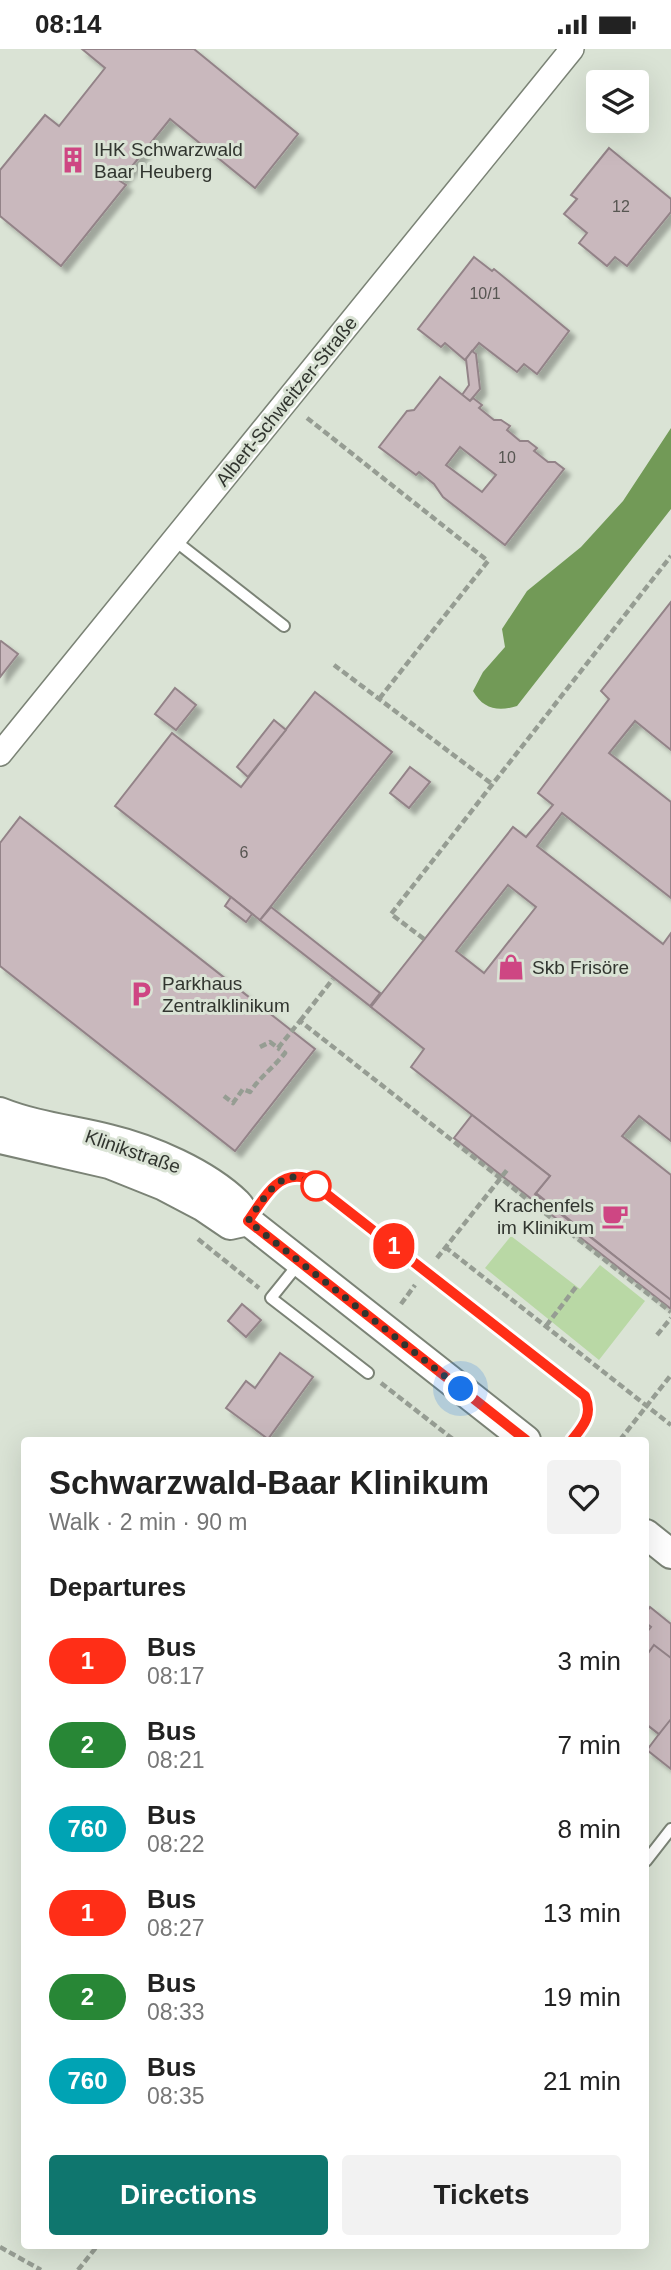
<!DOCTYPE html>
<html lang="en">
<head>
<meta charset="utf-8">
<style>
  body { margin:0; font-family:Arial,sans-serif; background:#f2f2f2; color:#222; height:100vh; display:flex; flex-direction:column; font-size:26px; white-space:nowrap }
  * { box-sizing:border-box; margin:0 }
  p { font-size:23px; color:#767676 }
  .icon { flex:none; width:38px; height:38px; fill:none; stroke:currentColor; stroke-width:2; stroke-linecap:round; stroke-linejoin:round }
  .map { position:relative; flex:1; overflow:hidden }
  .drawer { position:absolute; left:21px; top:1388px; width:628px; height:812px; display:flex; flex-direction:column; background:#fff; border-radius:7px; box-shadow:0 7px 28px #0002 }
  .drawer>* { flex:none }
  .badge { padding:0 14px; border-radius:23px; font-size:24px; line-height:46px }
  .buttons { position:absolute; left:586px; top:21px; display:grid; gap:14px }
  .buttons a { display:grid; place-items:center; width:63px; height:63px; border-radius:7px; background:#fff; box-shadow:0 7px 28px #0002; font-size:35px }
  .you { position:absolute; width:35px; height:35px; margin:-18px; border:5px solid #fff; border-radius:50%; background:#1a73e8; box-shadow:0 0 0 10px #1a73e833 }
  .map>.badge { position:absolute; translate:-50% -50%; box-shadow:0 0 0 4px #fff }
  h2 { padding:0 28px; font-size:26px; line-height:63px }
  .round { display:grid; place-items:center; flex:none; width:74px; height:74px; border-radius:7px; background:#f2f2f2 }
  .overview { display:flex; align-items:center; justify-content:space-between; height:119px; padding:0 28px }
  h1 { font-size:33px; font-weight:700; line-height:52px }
  .cta { display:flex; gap:14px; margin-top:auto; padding:14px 28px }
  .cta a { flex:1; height:80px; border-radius:7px; background:#0f766e; color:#fff; font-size:28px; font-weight:700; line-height:80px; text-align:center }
  .cta a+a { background:#f2f2f2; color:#222 }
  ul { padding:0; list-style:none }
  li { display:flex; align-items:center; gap:21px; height:84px; padding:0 28px }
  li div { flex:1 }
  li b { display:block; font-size:26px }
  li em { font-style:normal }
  li .badge { min-width:77px; font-weight:700; text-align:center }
  .status { display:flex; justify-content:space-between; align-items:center; height:49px; padding:0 35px; background:#fff; direction:ltr }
  .status svg { height:19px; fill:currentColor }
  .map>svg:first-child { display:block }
</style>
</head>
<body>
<div class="status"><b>08:14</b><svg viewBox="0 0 49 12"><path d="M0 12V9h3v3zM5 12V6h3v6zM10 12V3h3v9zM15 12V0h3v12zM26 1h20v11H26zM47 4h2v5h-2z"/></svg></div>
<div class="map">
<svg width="671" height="2221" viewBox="0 0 671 2221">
  <defs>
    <filter id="shadow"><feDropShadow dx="6" dy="6" stdDeviation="2" flood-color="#0004"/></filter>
  </defs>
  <rect width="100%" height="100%" fill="#dae3d5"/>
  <path fill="#b9d8a5" d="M511 1187 580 1240 600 1216 645 1252 599 1311 485 1219Z"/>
  <path fill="#729a57" d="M671 379V460L517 657C498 663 483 660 473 642L483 623 505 598 502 580 527 542 581 498 623 452Z"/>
  <g fill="#c9b8bd" stroke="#938388" stroke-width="2" fill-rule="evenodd" filter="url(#shadow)">
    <path d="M82 0H194L298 85 255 139 170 70 120 132 126 136 61 217 0 167V121L45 66 59 77 105 19Z"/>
    <path d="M609 99 671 150V163L627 217 615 208 607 217 579 194 587 184 564 165 577 150 571 146Z"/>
    <path d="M474 208 492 222 494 220 569 282 537 325 524 315 517 323 479 294 465 311 445 294 441 298 418 280Z"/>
    <path d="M472 302 476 305 480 340 470 352 462 346 469 336 466 310Z"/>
    <path d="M440 328 470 352 473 349 482 356 479 359 494 371H501L510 377 507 381 520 392H528L537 399 534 402 548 413H555L564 420 505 496 443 448 434 435 419 423 416 426 379 398 407 362 414 361ZM460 398 496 426 482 443 446 416Z"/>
    <path d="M671 553V701L635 672 609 704 671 753V849L562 764 537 797 663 895 671 884V1092L639 1067 622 1087 671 1126V1252L536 1144 550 1127 411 1018 424 1000 371 958 513 778 526 788 553 756 538 744 609 650 601 642ZM508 836 536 858 484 924 456 902Z"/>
    <path d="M1 592 18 605 0 628V593Z"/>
    <path d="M175 639 196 656 176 681 155 665Z"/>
    <path d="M315 643 392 703 260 871 115 757 172 684 241 738Z"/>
    <path d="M274 671 286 681 248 728 237 718Z"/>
    <path d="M410 718 430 733 409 759 390 744Z"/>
    <path d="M20 768 315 1000 235 1102 0 917V794Z"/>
    <path d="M231 848 252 865 246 873 225 857Z"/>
    <path d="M271 858 380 944 370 957 260 871Z"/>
    <path d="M472 1066 550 1127 535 1145 671 1251V1260L454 1089Z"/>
    <path d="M242 1255 261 1271 246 1288 228 1272Z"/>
    <path d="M280 1304 313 1328 268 1390 226 1359 246 1332 255 1339Z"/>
    <path d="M650 1558 671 1575V1720L647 1701 659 1685 646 1675V1584L651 1578 646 1574V1564Z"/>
    <path d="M654 1596 671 1609V1670L659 1685 646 1675V1607Z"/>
  </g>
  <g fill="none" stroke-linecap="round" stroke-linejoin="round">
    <g stroke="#7b8376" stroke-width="14">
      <g id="service">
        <path d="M174 491 284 577"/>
        <path d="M250 1169C265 1148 277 1121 306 1129L585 1347C593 1366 584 1376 572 1391"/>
        <path d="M300 1213 271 1249 368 1324"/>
        <path d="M646 1812 671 1780"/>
      </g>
    </g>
    <g stroke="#7b8376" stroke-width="26">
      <path id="minor" d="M0 705 572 0"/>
    </g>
    <g stroke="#7b8376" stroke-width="32">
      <g id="tertiary">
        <path d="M0 1063C35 1077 73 1081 109 1090 151 1100 206 1124 237 1154 242 1159 245 1166 248 1172L526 1391"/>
        <path d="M0 1090 109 1115 164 1137 202 1157 230 1176 248 1172"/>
        <path d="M646 1485 671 1505"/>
      </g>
    </g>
    <g stroke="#969d93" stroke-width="4.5" stroke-dasharray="7 3.5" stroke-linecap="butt">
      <path d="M307 369 488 512 379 650"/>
      <path d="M334 616 492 735"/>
      <path d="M424 890 391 865 671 507"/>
      <path d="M300 972 333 930"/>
      <path d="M260 998 270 993 278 999 300 972 671 1263"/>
      <path d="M224 1047 233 1054 243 1040 250 1043C261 1027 273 1019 285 1004L278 999"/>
      <path d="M198 1190 259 1239"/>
      <path d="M445 1198 671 1376"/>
      <path d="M437 1209 507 1121"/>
      <path d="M401 1255 415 1236"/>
      <path d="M546 1277 576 1238"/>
      <path d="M657 1286 671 1269"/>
      <path d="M381 1334 454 1391"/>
      <path d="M620 1391 671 1326"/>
      <path d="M0 2198 41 2221"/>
      <path d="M78 2221 98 2196"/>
    </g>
    <use href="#service" stroke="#fff" stroke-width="10"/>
    <use href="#minor" stroke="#fff" stroke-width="23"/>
    <use href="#tertiary" stroke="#fff" stroke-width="28"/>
  </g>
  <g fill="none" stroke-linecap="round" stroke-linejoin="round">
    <g stroke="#fff" stroke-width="16">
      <path id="line" d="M526 1391 248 1172C263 1151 277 1121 306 1129L585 1347C593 1366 584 1376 572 1391"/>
    </g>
    <use href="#line" stroke="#ff2e17" stroke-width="10"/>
    <path stroke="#31352f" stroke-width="7" stroke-dasharray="0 12.6" d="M316 1137C283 1111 266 1147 248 1172L461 1340"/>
  </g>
  <defs>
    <g id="building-bare" transform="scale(2.1)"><path d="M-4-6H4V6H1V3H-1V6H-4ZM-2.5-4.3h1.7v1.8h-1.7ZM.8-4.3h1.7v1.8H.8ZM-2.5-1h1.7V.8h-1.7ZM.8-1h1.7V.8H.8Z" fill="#ce4683" stroke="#dae3d5" stroke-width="2.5" paint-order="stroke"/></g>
    <g id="shop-bare" transform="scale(2.1)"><path d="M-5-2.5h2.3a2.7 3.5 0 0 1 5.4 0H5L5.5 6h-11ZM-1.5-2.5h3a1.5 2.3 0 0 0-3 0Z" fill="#ce4683" stroke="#dae3d5" stroke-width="2.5" paint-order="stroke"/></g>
    <g id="parking-bare" transform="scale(2.1)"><path d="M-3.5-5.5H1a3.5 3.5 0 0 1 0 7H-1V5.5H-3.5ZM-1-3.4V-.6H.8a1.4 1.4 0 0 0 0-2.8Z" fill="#ce4683" stroke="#dae3d5" stroke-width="2.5" paint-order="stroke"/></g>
    <g id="cafe-bare" transform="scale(2.1)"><path d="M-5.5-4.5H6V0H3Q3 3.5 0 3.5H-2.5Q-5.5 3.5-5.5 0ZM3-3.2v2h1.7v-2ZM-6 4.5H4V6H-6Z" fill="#ce4683" stroke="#dae3d5" stroke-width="2.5" paint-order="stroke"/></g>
  </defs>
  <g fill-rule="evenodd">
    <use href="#building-bare" x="73" y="111"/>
    <use href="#shop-bare" x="511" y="918"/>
    <use href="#parking-bare" x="141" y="945"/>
    <use href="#cafe-bare" x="615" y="1167"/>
  </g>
  <circle fill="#fff" stroke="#ff2e17" stroke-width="3.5" cx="316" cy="1137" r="14"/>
  <g text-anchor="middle" stroke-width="6" stroke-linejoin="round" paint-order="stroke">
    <g font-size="16" fill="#575652">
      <text x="621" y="163">12</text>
      <text x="485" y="250">10/1</text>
      <text x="507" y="414">10</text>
      <text x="244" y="809">6</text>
    </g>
    <g font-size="19" fill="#31352f" stroke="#dae3d5" text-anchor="start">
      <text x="94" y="107">IHK Schwarzwald<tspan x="94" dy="22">Baar Heuberg</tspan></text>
      <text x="532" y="925">Skb Frisöre</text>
      <text x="162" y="941">Parkhaus<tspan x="162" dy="22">Zentralklinikum</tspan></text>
      <text x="594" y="1163" text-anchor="end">Krachenfels<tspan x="594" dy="22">im Klinikum</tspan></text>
    </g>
    <g font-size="19" fill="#31352f" stroke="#dae3d5">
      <text transform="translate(286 352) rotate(-51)" y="7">Albert-Schweitzer-Straße</text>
      <text transform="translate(133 1102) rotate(19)" y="7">Klinikstraße</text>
    </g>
  </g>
</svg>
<div class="buttons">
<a><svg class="icon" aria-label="layers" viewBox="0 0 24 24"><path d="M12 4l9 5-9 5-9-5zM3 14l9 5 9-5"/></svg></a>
</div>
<div class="you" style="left:461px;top:1340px"></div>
<b class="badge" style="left:394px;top:1197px;background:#ff2e17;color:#fff">1</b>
<section class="drawer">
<div class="overview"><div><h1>Schwarzwald-Baar Klinikum</h1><p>Walk · 2 min · 90 m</p></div><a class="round"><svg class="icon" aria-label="heart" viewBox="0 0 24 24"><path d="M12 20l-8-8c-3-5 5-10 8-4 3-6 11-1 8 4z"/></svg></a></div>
<h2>Departures</h2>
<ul>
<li><span class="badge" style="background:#ff2e17;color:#fff">1</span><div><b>Bus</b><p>08:17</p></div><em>3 min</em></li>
<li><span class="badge" style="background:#288736;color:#fff">2</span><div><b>Bus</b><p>08:21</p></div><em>7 min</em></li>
<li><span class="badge" style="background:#00a3b4;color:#fff">760</span><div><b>Bus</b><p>08:22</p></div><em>8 min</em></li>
<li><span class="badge" style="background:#ff2e17;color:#fff">1</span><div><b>Bus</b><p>08:27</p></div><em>13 min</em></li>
<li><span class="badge" style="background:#288736;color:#fff">2</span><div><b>Bus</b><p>08:33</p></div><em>19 min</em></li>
<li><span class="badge" style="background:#00a3b4;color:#fff">760</span><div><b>Bus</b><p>08:35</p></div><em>21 min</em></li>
</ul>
<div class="cta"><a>Directions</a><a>Tickets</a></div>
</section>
</div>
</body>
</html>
